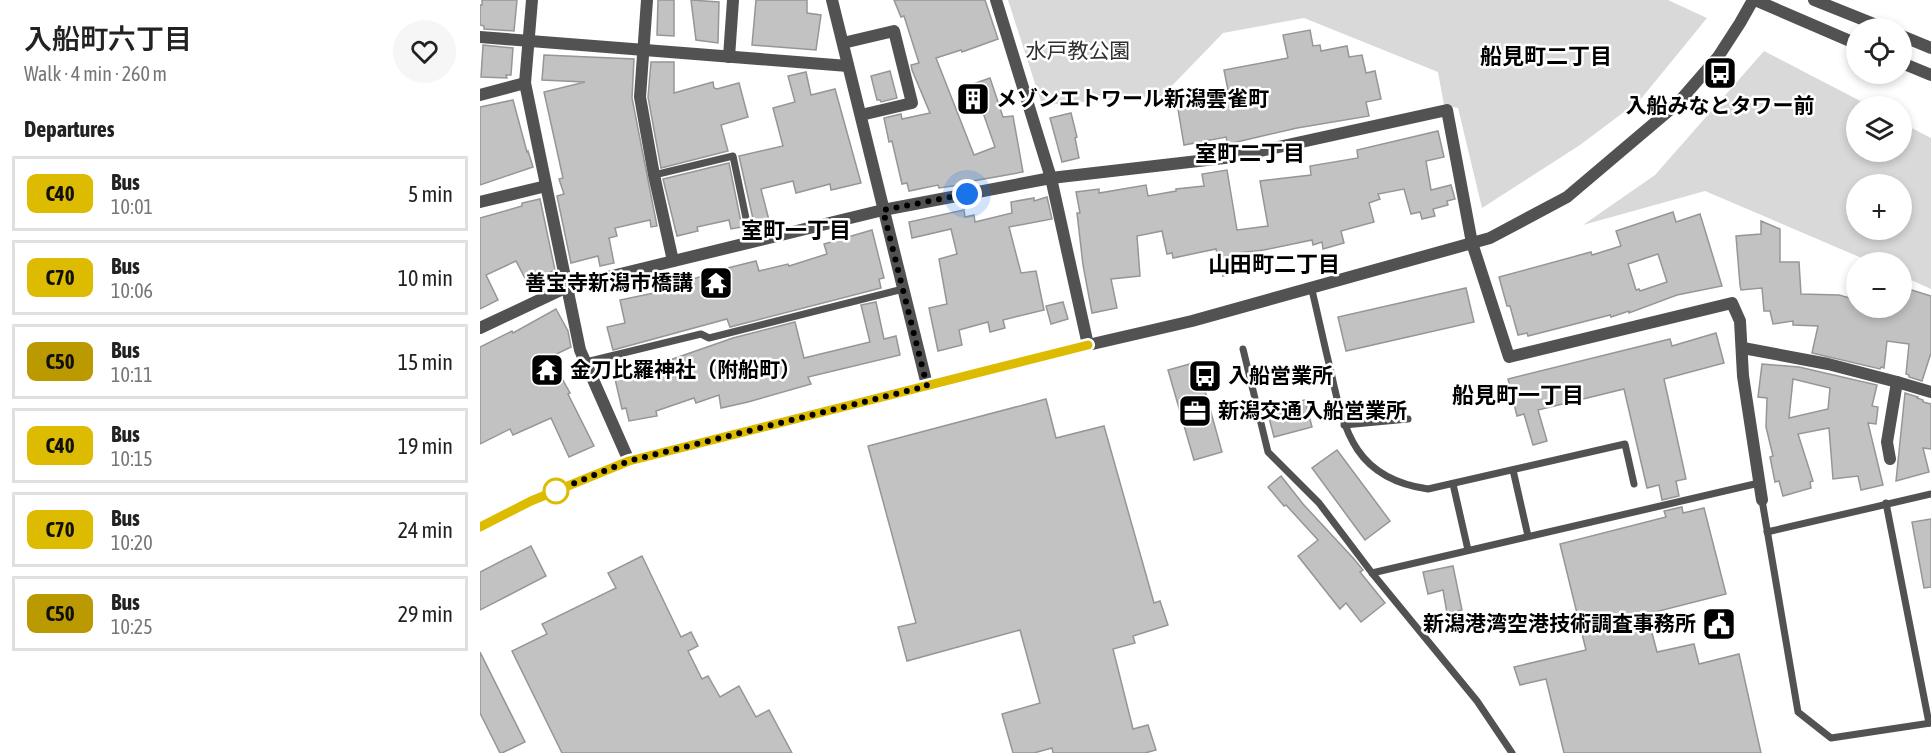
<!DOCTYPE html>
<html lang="en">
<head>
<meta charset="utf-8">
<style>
  body { margin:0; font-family:"Asap Condensed","Noto Sans JP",sans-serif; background:#f6f6f6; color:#222; height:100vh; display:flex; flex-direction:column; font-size:22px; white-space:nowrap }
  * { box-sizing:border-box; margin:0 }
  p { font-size:20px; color:#767676 }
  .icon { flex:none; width:33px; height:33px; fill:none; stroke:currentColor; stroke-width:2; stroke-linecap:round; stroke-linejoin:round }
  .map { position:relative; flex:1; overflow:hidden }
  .drawer { display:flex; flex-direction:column; background:#fff; width:480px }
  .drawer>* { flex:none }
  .badge { padding:0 12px; border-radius:9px; font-size:21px; line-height:39px }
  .controls { position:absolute; left:1366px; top:18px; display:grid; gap:12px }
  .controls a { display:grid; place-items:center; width:66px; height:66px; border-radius:50%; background:#fff; box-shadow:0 3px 9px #0003; font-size:30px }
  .you { position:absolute; width:30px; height:30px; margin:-15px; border:4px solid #fff; border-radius:50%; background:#1a73e8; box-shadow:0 0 0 9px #1a73e833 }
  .map>.badge { position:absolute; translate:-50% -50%; box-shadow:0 0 0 3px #fff }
  h2 { padding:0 24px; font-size:22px; line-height:54px }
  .round { display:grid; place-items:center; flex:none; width:63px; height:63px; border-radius:32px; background:#f6f6f6 }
  .summary { display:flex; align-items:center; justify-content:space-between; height:102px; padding:0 24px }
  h1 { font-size:28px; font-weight:600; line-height:45px }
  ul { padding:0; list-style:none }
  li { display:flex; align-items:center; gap:18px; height:75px; margin:0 12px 9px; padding:0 12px; border:3px solid #e0e0e0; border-radius:0px }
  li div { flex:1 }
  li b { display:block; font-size:22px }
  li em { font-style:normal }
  li .badge { min-width:66px; font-weight:700; text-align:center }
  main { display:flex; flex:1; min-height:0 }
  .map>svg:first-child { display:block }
</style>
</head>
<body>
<main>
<section class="drawer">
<div class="summary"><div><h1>入船町六丁目</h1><p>Walk · 4 min · 260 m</p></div><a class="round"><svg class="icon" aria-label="heart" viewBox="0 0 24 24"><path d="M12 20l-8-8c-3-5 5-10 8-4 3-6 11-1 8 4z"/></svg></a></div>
<h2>Departures</h2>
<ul>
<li><span class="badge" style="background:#db0;color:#111">C40</span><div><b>Bus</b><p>10:01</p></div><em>5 min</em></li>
<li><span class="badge" style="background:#db0;color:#111">C70</span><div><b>Bus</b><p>10:06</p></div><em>10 min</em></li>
<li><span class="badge" style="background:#b90;color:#111">C50</span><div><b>Bus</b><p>10:11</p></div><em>15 min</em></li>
<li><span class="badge" style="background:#db0;color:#111">C40</span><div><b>Bus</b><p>10:15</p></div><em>19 min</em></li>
<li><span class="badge" style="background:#db0;color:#111">C70</span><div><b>Bus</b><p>10:20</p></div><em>24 min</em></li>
<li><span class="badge" style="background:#b90;color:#111">C50</span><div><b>Bus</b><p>10:25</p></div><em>29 min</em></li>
</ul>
</section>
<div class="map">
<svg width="1451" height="753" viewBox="0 0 1451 753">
  <rect width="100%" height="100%" fill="#fff"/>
  <g fill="#d9d9d9" fill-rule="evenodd">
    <path d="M528 0H1188L1227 18 1160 100 1100 145 1002 208 978 108 964 105 958 72 824 18 743 33 682 96 562 105Z"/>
    <path d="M1284 51 1390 106H1377V152H1422V123L1451 138V289L1422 276V262H1391L1225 191 1103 225 1175 175ZM1377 184H1422V230H1377Z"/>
  </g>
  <g fill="#c2c2c2" stroke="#969696" stroke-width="1.5" fill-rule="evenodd">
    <path d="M2 0H37L34 31 4 29V26L0 25V5H2Z"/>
    <path d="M178 0H194V36L177 35Z"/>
    <path d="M211 0 239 2 238 43 216 40Z"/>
    <path d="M276 0H327V13L341 15 336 50 272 45Z"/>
    <path d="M414 0H505L518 39 482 52 481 50 456 58 494 155 515 147 493 84 510 78 523 117 533 116 543 172 493 181V183L459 188 458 185 429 191 427 183 422 184 412 141 409 142 404 118 421 114 422 119 450 113 432 70 431 65 439 63 424 16 421 17Z"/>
    <path d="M830 30 833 46 840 45 841 51 867 46 869 57 882 55 886 73 895 71 901 99 886 102 889 116 817 128 748 144 746 137 704 145 697 103 749 95 744 70 808 58 803 35Z"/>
    <path d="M3 45 33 48 31 75H26L27 78 1 77Z"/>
    <path d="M64 55 154 59 152 98 177 226 171 227 170 220 135 228 137 236 129 238 134 263 120 266 118 256 91 263 77 196 84 194 79 179 83 178 64 92 105 82 62 80Z"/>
    <path d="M171 62H194V93L233 82 234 88 237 89 259 83 268 117 241 125 248 151 181 168 168 97Z"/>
    <path d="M410 71 417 98 401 102 400 100H397L391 76Z"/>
    <path d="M326 72 331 95 355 89 381 183 351 190 350 184 316 193 313 181 281 189 290 224 275 228 259 156 303 146 293 108 315 102 308 76Z"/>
    <path d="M33 100 47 152 48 151 53 167 0 185V107Z"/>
    <path d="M591 113 597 137 595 138 599 158 582 162 570 118Z"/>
    <path d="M958 131 964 157 946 161 951 190 971 185 975 199 967 201 968 205 953 209 955 216 942 219 940 212 931 214 924 189 898 194 900 199 889 203 894 222 861 231 864 243 843 249 842 242 833 245 832 240 784 250 759 253 764 270 743 276 736 249 693 258 692 253 687 254 682 231 657 236 660 276 631 279 637 308 612 313 603 265 597 213H600L596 192 619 189V193L666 185 668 196 696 191V189L724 186 722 174 747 170 757 230 788 226 780 181 831 175 830 166 878 158 877 150Z"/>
    <path d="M249 163 262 227 251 229 249 220 217 227 218 231 197 236 183 179Z"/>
    <path d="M567 197 572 219 529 227 541 273 556 271 564 310 523 320 525 328 510 332 508 322 479 330 482 345 458 351 449 308 467 304 459 259 477 254 471 229 432 238 429 222 484 210 485 217 494 215 495 222 532 213 531 202 554 198V201Z"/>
    <path d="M60 199 75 270 48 284 36 261 6 275 18 300 0 309V218L42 206V203Z"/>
    <path d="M1193 212 1196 222 1220 214 1242 286 1197 295 1149 313V311L1131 317 1130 315 1048 336 1047 333 1038 335 1030 306H1027L1019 277 1111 252 1112 255 1141 246 1136 231ZM1178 254 1187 282 1160 291 1159 289 1156 290 1148 264Z"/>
    <path d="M1281 221 1300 229V262H1319L1321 294 1359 295 1377 300V308H1422V287L1451 296V353L1442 381 1429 377V375L1426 374 1429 344 1407 341 1404 368 1401 367 1400 369 1332 353 1338 326 1313 325V321L1293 324 1290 311H1284L1282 288 1261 290 1260 285 1256 236 1281 234Z"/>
    <path d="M392 230 404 278 399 279 401 288 250 327 247 319 133 350 127 327 145 323 140 300 193 289 192 285 223 276V274L276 261 279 271 308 264 309 266 347 254 344 244Z"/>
    <path d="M986 288 994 322 866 351 858 317Z"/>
    <path d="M396 302 404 339 416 336 420 355 328 377 331 384 268 402 241 408 239 395 216 403 214 398 176 411 177 416 149 421 146 408 142 409 135 379 253 338 315 322 324 358 390 342 381 305Z"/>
    <path d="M583 302 588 319 571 324 566 306Z"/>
    <path d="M76 309 88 331 91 347 70 357 90 393 88 394 114 446 89 457 71 418 33 435 30 429 0 444V347L32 331 33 333Z"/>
    <path d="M1236 333 1244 363 1184 379 1206 479 1196 481 1199 496 1182 500 1179 485 1167 488 1144 389 1058 410 1067 441 1053 445 1044 414 1037 416 1028 379 1190 339 1192 346Z"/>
    <path d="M717 362 742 452 714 460 688 370Z"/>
    <path d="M1282 364 1319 367 1397 385 1392 406 1398 407 1396 424 1388 423 1403 485 1381 490 1378 476 1353 479 1349 428 1318 434 1333 481 1330 482 1331 488 1303 496 1299 481 1295 482 1290 457 1293 456 1286 427 1287 398 1278 397ZM1313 379 1350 388 1348 409 1309 418Z"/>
    <path d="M1425 393 1438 397 1437 398 1443 400V402L1451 404V449L1443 448 1449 472 1416 481Z"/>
    <path d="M566 399 576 438 624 426 674 603 680 601 688 625 653 636 655 643 633 649 653 729 668 725 676 750 665 753H573L572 748 554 753H533L522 714 560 703 540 630 427 661 418 627 436 623 388 446Z"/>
    <path d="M825 400 832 427 794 437 787 410Z"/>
    <path d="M857 450 910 521 885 540 832 468Z"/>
    <path d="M801 476 823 504 874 559 883 570 880 572 905 603 881 622 866 603 860 609 818 556 838 540 806 505 804 506 788 487Z"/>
    <path d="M1202 507 1203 513 1224 508 1246 594 1167 614 1177 652 1214 644 1219 664 1259 654 1281 753H1084L1066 679 1040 685 1034 667 1106 650 1080 544 1186 517 1184 511Z"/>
    <path d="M1451 519V587L1444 588 1432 522Z"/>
    <path d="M51 546 66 576 0 610V572Z"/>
    <path d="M162 556 201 637 211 632 218 646 208 651 222 679 228 676 240 697 259 686 276 717 289 710 312 753H82L32 651 67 634 62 624 136 588 128 573Z"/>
    <path d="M973 566 982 610 967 613 963 590 948 594 943 572Z"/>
    <path d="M0 652 45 742 22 753H20L0 713Z"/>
  </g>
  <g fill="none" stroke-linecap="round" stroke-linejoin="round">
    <g stroke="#525252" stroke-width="7">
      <path d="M174 175 253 156 271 242"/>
      <path d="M831 286C838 315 844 344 851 372 864 434 877 479 948 489L1145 444 1154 484"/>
      <path d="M763 349 788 452 839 503 892 573 997 701 1032 753"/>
      <path d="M106 362 221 334 229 338 423 289"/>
      <path d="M864 425 928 419"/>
      <path d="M1033 470 1048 536"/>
      <path d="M973 484 988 550"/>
      <path d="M1282 500 1318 712 1351 738 1451 723"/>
      <path d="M1406 503 1449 723"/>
      <path d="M1287 532 1451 494"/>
      <path d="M892 573 1279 483"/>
    </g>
    <g stroke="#525252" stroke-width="12">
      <path d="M52 0 45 83 100 350 149 461"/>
      <path d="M167 0 160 97 174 175 193 261"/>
      <path d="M0 37 368 66"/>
      <path d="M363 43 414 31 432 103 381 115"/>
      <path d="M249 57 253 0"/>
      <path d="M0 95 45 83"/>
      <path d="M0 202 66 186"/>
      <path d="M0 328 87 287 403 210 571 178 753 157 967 110 992 243 1029 357 1252 303 1260 321 1263 376 1282 500"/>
      <path d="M1263 348 1348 364 1417 382 1407 442 1410 459"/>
      <path d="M1417 382 1451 392"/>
    </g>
    <g stroke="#525252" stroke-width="12">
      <path d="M352 0 447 385"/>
      <path d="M516 0 571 178 608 345"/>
      <path d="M1275 0 1377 44"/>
      <path d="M1334 0 1404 28"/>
      <path d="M1422 36 1451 48"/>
      <path d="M1422 63 1451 75"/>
      <path d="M0 527 51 501 149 461 608 345 712 321 1010 238 1087 197 1198 103 1238 57 1260 23 1273 0"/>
    </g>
  </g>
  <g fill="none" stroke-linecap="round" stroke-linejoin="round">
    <g stroke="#fff" stroke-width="14">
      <path id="line" d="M0 527 51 501 149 461 608 345"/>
    </g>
    <use href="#line" stroke="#db0" stroke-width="9"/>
    <path stroke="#000" stroke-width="6" stroke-dasharray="0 10.8" d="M76 491 70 493 149 461 447 386 403 210 487 194"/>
  </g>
  <defs>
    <g id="bus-square" transform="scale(1.725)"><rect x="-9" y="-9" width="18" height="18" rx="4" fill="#000" stroke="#fff"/><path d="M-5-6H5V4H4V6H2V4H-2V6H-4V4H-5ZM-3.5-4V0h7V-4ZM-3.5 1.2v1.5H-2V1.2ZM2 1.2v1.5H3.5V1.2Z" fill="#fff"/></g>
    <g id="building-square" transform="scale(1.725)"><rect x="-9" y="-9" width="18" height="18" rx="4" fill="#000" stroke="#fff"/><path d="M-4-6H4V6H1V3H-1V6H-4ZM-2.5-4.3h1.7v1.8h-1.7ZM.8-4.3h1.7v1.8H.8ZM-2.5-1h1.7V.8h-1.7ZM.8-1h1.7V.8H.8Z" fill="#fff"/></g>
    <g id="temple-square" transform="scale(1.725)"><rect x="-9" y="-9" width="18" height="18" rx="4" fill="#000" stroke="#fff"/><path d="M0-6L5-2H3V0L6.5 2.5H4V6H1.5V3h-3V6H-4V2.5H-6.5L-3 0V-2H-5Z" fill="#fff"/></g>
    <g id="office-square" transform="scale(1.725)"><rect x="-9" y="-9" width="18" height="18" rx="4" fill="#000" stroke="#fff"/><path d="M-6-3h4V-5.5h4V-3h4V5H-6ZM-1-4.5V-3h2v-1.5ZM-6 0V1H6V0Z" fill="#fff"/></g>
    <g id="civic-square" transform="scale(1.725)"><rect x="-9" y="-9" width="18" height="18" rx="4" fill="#000" stroke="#fff"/><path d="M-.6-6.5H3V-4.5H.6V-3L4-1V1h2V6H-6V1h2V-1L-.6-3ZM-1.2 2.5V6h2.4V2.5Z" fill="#fff"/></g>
  </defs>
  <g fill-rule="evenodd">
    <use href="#bus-square" x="1240" y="73"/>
    <use href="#building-square" x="493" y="99"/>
    <use href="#temple-square" x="236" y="283"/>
    <use href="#temple-square" x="67" y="370"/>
    <use href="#bus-square" x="725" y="376"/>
    <use href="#office-square" x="715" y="411"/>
    <use href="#civic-square" x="1239" y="624"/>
  </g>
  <circle fill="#fff" stroke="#db0" stroke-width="3" cx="76" cy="491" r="12"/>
  <g text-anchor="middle" stroke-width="5" stroke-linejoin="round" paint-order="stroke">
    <g font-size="21" fill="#303030" stroke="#fff">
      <text x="598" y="58">水戸教公園</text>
    </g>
    <g font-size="21" font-weight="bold" fill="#000" stroke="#fff" text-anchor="start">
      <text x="516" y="106">メゾンエトワール新潟雲雀町</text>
      <text x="1240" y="113" text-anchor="middle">入船みなとタワー前</text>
      <text x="213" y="290" text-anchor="end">善宝寺新潟市橋講</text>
      <text x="90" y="377">金刀比羅神社（附船町）</text>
      <text x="748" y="383">入船営業所</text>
      <text x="738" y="418">新潟交通入船営業所</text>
      <text x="1216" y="631" text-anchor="end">新潟港湾空港技術調査事務所</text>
    </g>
    <g font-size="22" font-weight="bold" fill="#000" stroke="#fff">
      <text x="1066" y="64">船見町二丁目</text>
      <text x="770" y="161">室町二丁目</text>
      <text x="316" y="238">室町一丁目</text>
      <text x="794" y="272">山田町二丁目</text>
      <text x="1038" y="403">船見町一丁目</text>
    </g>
  </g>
</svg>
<div class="controls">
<a><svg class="icon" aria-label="locate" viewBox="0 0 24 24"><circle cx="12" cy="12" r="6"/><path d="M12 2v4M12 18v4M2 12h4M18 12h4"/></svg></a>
<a><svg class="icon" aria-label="layers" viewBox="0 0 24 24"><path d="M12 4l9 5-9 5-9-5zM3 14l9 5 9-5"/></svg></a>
<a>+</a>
<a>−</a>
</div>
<div class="you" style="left:487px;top:194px"></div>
</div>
</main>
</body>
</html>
